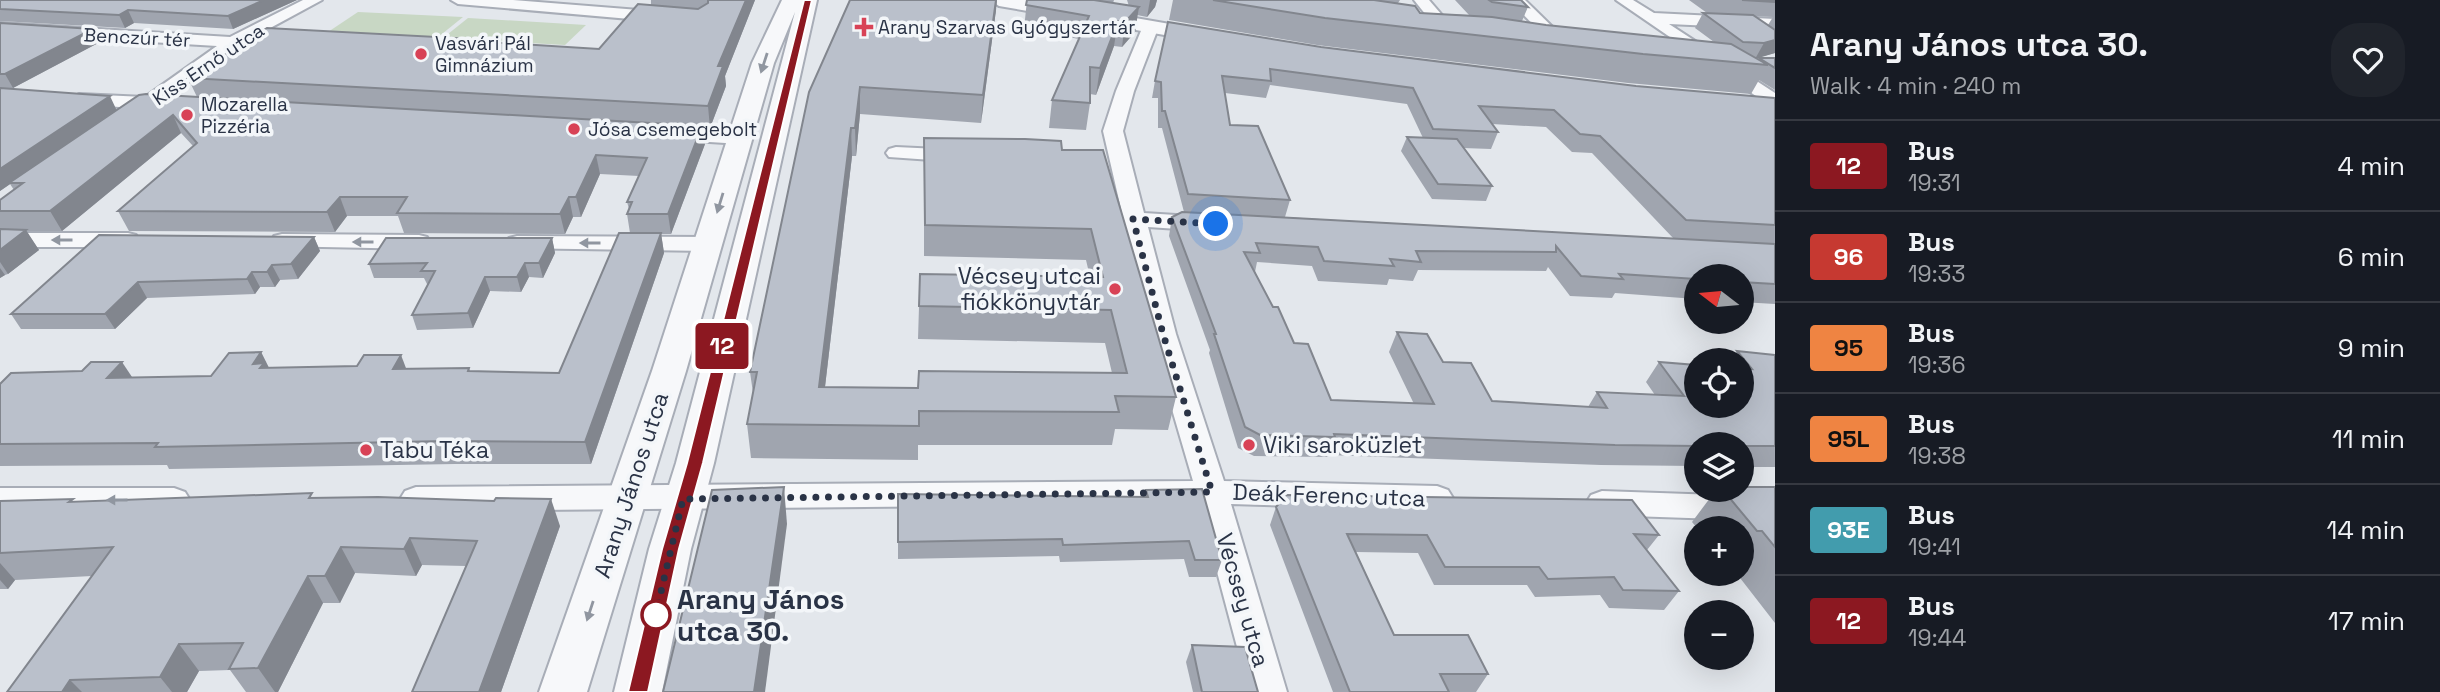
<!DOCTYPE html>
<html lang="en">
<head>
<meta charset="utf-8">
<style>
  body { margin:0; font-family:"Space Grotesk",sans-serif; background:#20242c; color:#f1f3f6; height:100vh; display:flex; flex-direction:column; font-size:26px; white-space:nowrap }
  * { box-sizing:border-box; margin:0 }
  p { font-size:23px; color:#9ea1a6 }
  .icon { flex:none; width:38px; height:38px; fill:none; stroke:currentColor; stroke-width:2; stroke-linecap:round; stroke-linejoin:round }
  .map { position:relative; flex:1; overflow:hidden }
  .sheet { display:flex; flex-direction:column; background:#171b24; width:665px }
  .sheet>* { flex:none }
  .badge { padding:0 14px; border-radius:5px; font-size:24px; line-height:46px }
  .needle { width:46px; rotate:286deg }
  .tools { position:absolute; left:1684px; top:264px; display:grid; gap:14px }
  .tools a { display:grid; place-items:center; width:70px; height:70px; border-radius:50%; background:#171b24; box-shadow:0 7px 28px #0002; font-size:35px }
  .you { position:absolute; width:35px; height:35px; margin:-18px; border:5px solid #fff; border-radius:50%; background:#1a73e8; box-shadow:0 0 0 10px #1a73e833 }
  .map>.badge { position:absolute; translate:-50% -50%; box-shadow:0 0 0 4px #fff }
  .round { display:grid; place-items:center; flex:none; width:74px; height:74px; border-radius:28px; background:#20242c }
  .overview { display:flex; align-items:center; justify-content:space-between; height:119px; padding:0 35px }
  h1 { font-size:33px; font-weight:800; line-height:52px }
  ul { padding:0; list-style:none }
  li { display:flex; align-items:center; gap:21px; height:91px; padding:0 35px; border-top:2px solid #363941 }
  li div { flex:1 }
  li b { display:block; font-size:26px }
  li em { font-style:normal }
  li .badge { min-width:77px; font-weight:700; text-align:center }
  main { display:flex; flex:1; min-height:0 }
  .map>svg:first-child { display:block }
</style>
</head>
<body>
<main>
<div class="map">
<svg width="1775" height="692" viewBox="0 0 1775 692">
  <rect width="100%" height="100%" fill="#e3e7ec"/>
  <g fill="#c8d7c4">
    <path d="M358 12 463 17 437 38 328 32Z"/>
    <path d="M468 18 586 25 565 45 443 38Z"/>
  </g>
  <g fill="none" stroke-linecap="round" stroke-linejoin="round">
    <g stroke="#a8adb7" stroke-width="4">
      <g id="minor">
        <path d="M303 0H322L239 45 166 99 172 104 169 108C161 110 143 114 135 112L133 108 79 104 70 99 79 94 145 97 217 46 0 33V23L230 37Z"/>
        <path d="M451 0H513L664 12 672 17 664 22 458 4Z"/>
        <path d="M1414 0H1429L1454 29 1456 32 1454 35H1442Z"/>
        <path d="M1509 0H1525L1571 45 1573 48 1571 51H1559Z"/>
        <path d="M1616 0H1633L1654 13 1775 19V29L1669 24 1775 93V106L1769 105Z"/>
        <path d="M1151 21 1159 26 1134 91 1123 131 1144 213 1208 217 1216 219 1219 224 1216 229 1208 231 1148 227 1176 334 1224 481 1437 486 1448 490 1453 498 1448 506 1437 510 1231 504 1287 692H1249L1199 504 416 511 405 507 400 499 405 491 416 487 1193 481 1150 334 1103 131 1116 91 1143 26Z"/>
        <path d="M669 129 741 132 751 138 741 144 662 139 659 135 662 131Z"/>
        <path d="M896 147 960 150 967 152 970 156 967 160 960 162 889 157 886 153 889 149Z"/>
        <path d="M0 233H128L136 235 139 240 136 245 128 247H0Z"/>
        <path d="M282 234 419 235 427 237 430 242 427 247 419 249 274 246 271 241 274 236Z"/>
        <path d="M517 236 708 237 716 239 719 244 716 249 708 251 509 248 506 243 509 238Z"/>
        <path d="M0 488H174L185 492 190 500 185 508 174 512H0Z"/>
        <path d="M1602 491 1775 497V521L1602 515 1591 511 1586 503 1591 495Z"/>
      </g>
    </g>
    <g stroke="#a8adb7" stroke-width="4">
      <g id="tertiary">
        <path d="M782 0H817L714 463 691 549 662 692H614L649 549 676 463 795 12 774 63 686 371 587 692H539L652 371 752 63Z"/>
        <path d="M990 0H1032L1210 31 1217 33 1220 37 1217 41 1210 43 999 6Z"/>
      </g>
    </g>
    <use href="#minor" fill="#f7f8fa" fill-rule="evenodd"/>
    <use href="#tertiary" fill="#f7f8fa" fill-rule="evenodd"/>
  </g>
  <g fill="#a0a5af" fill-rule="evenodd">
    <path d="M0 0H297L233 29 134 23 125 28 0 21Z"/>
    <path d="M651 0H755L725 76 726 86 710 128 702 127 705 144 671 234H661L664 253 591 464H455L169 469 167 465 0 466V384L132 378 211 376 261 352 269 368H469L470 371 559 373 630 233 627 214 629 209 627 202 639 176 600 174 581 217H573L565 234 404 233 398 216H347L335 232 129 231 118 211 193 146 181 133 62 231H26L39 250 8 274 5 275 0 278V200L14 190 10 184 0 191V88L117 110 197 97 188 78 475 41 599 49 651 5Z"/>
    <path d="M1027 0H1114L1113 3 1129 6 1127 0H1157L1155 7 1147 17 1137 15 1135 32 1122 47 1114 46 1096 95 1090 94V103L1086 130 1049 128 1052 100 1079 39 1024 29Z"/>
    <path d="M1173 0H1400L1398 3 1420 13 1469 15 1455 0H1521L1528 7 1522 21 1546 25 1714 42 1695 28 1703 13H1707L1689 0H1775V53L1756 58 1759 60V58H1775V90L1759 80 1751 94 1628 83 1317 45 1169 20ZM1754 16 1773 17 1768 25Z"/>
    <path d="M996 10 981 123 860 114 856 156H852L825 387 918 388 1112 373 1105 343 918 339 920 274 1090 277 1086 260 924 256V138L1062 150 1176 397 1168 430 1115 429 1112 445H918V460L751 458 747 424 753 393 750 372 809 92Z"/>
    <path d="M0 23 93 29 100 42 13 88H0Z"/>
    <path d="M1321 47 1636 86 1775 98V304L1741 302V276H1696V299L1615 293 1612 298 1570 296 1548 267 1546 271 1418 270 1413 281 1389 279 1387 285 1318 281 1312 266 1257 262 1255 272 1273 307 1294 343 1331 400 1414 404 1389 352 1397 332 1443 362 1492 401 1588 407 1597 392 1655 395 1646 382 1659 362 1741 406V360H1730L1737 351 1775 355V467H1741V444H1696V466L1601 465 1328 455 1327 457 1254 456 1238 448 1209 353 1210 350 1169 236 1172 217 1184 212 1162 128H1158V98H1152L1155 81ZM1270 85 1407 104 1423 138 1407 137 1401 151 1432 199 1486 201 1492 186 1463 148 1491 149 1498 132 1492 124 1546 127 1572 152 1592 153 1674 239 1285 217 1290 200 1230 125 1225 93 1266 98Z"/>
    <path d="M314 237 320 251 298 279 280 280 275 287H260L255 294 147 298 115 329H21L11 314Z"/>
    <path d="M552 238 555 253 543 278 529 277 521 292 490 291 473 328 417 330 412 315 428 286 424 278H374L369 264Z"/>
    <path d="M1775 487V623L1737 574H1741V528H1697L1692 522 1716 490H1741Z"/>
    <path d="M1146 490 1222 560 1216 577H1189L1184 559 1060 562 1059 556 898 559V494L1144 497Z"/>
    <path d="M314 498 560 526 501 692H412L466 566 422 565 416 576 355 573 340 603H323L278 692H246L230 670 199 671 187 692H7L92 576 15 580 8 589H0V501L75 502Z"/>
    <path d="M1276 507 1659 535 1647 550 1679 591 1664 610 1609 608 1600 595 1535 597 1527 585H1434L1418 553 1356 552 1394 635 1488 674 1476 692H1333L1270 525Z"/>
    <path d="M1192 645 1258 692H1193L1186 662Z"/>
  </g>
  <g fill="#82868e">
    <path d="M264 0H297L233 29 228 16Z"/>
    <path d="M746 0H755L725 76 726 86 710 128 708 106 718 66Z"/>
    <path d="M996 0H997L996 10 981 123 983 95Z"/>
    <path d="M1150 0H1157L1155 7 1147 17Z"/>
    <path d="M1139 7 1135 32 1122 47 1125 22Z"/>
    <path d="M128 10 134 23 125 28 119 15Z"/>
    <path d="M1118 21 1114 46 1096 95 1100 68Z"/>
    <path d="M93 29 100 42 13 88 5 74Z"/>
    <path d="M1775 40V53L1755 59 1764 43Z"/>
    <path d="M860 87V114L856 156 855 128Z"/>
    <path d="M110 96 117 111 0 191V169Z"/>
    <path d="M173 115 181 133 62 231 50 211Z"/>
    <path d="M702 126 705 144 671 234 668 214Z"/>
    <path d="M851 128 852 156 821 421 819 387Z"/>
    <path d="M596 155 600 174 581 217 576 197Z"/>
    <path d="M340 197 347 216 335 232 327 212Z"/>
    <path d="M569 197 573 217 565 234 560 214Z"/>
    <path d="M26 230 39 250 8 274 0 262V250Z"/>
    <path d="M661 233 664 253 591 464 585 442Z"/>
    <path d="M314 237 320 251 298 279 291 264Z"/>
    <path d="M552 238 555 253 543 278 539 263Z"/>
    <path d="M525 263 529 277 521 292 517 277Z"/>
    <path d="M272 265 280 280 275 287 267 272Z"/>
    <path d="M0 268 5 275 0 278Z"/>
    <path d="M252 272 260 287 255 294 247 279Z"/>
    <path d="M485 277 490 291 473 328 468 313Z"/>
    <path d="M138 282 147 298 115 329 105 314Z"/>
    <path d="M261 352 272 374 253 364Z"/>
    <path d="M401 355 409 376 393 369Z"/>
    <path d="M122 362 136 383 107 378Z"/>
    <path d="M784 487 787 524 765 692H754Z"/>
    <path d="M551 499 560 526 501 692H479Z"/>
    <path d="M410 538 422 565 416 576 404 549Z"/>
    <path d="M341 547 355 573 340 603 325 576Z"/>
    <path d="M0 563 15 580 8 589 0 580Z"/>
    <path d="M308 576 323 603 278 692H275L258 668Z"/>
    <path d="M179 644 199 671 187 692H172L160 677Z"/>
    <path d="M70 680 82 692H62Z"/>
  </g>
  <g fill="#bac0cb" stroke="#82868e" stroke-width="2">
    <path d="M0 0H264L228 16 128 10 119 15 0 9Z"/>
    <path d="M708 0H746L718 66H723L708 106 188 78 267 28 475 39 472 41 599 49 638 4 698 9 708 3Z"/>
    <path d="M850 0H996L983 95 860 87 855 128H851L819 387 918 388 919 371 1127 373 1111 310 919 306 920 274 1103 277 1091 229 925 225 924 138 1025 139 1061 141 1062 150H1103L1176 397 1115 396 1119 412 919 411V426L747 424 757 372H750L809 92Z"/>
    <path d="M1027 0H1094L1139 7 1125 22 1118 21 1100 68 1090 67V103L1052 100 1089 16 1026 5Z"/>
    <path d="M1213 0H1374L1415 6 1420 13 1492 17 1546 25 1731 44 1768 65 1643 54 1325 18Z"/>
    <path d="M1489 0H1521L1528 7 1492 2Z"/>
    <path d="M1742 0H1775V2Z"/>
    <path d="M1703 13 1753 15 1775 30V40L1764 43 1743 42Z"/>
    <path d="M1168 22 1321 47 1636 86 1775 98V225L1686 220 1600 136 1580 134 1554 110 1479 106 1498 132 1433 129 1413 88 1270 69 1271 81 1222 76 1230 125 1258 126 1290 200 1188 194 1165 111H1162L1161 82 1155 81Z"/>
    <path d="M0 23 93 29 5 74H0Z"/>
    <path d="M1759 58H1775V68Z"/>
    <path d="M0 88 110 96 0 169Z"/>
    <path d="M146 94 702 126 668 214H627L632 202H627L647 158 596 155 576 197H569L560 214 397 213 407 197H340L327 212 118 211 197 143 173 115 50 211H0V200L23 183H9L139 95Z"/>
    <path d="M1407 137 1457 139 1492 186 1438 184Z"/>
    <path d="M1182 212 1775 244V284L1741 282V276H1696V279L1619 274 1623 279 1581 276 1556 246V252L1416 251 1421 262 1390 259 1394 266 1324 261 1318 247 1256 243 1260 253 1244 252 1273 307H1278L1294 343 1308 344 1331 400 1434 404 1397 332 1427 334 1443 362 1471 363 1492 401 1607 408 1597 392 1684 396 1659 362 1696 365V406H1741V368L1752 369 1737 351 1775 355V446H1741V444H1696V446L1615 445 1334 434 1335 437 1260 435 1245 427 1214 334H1216L1172 217Z"/>
    <path d="M0 229 26 230 0 250Z"/>
    <path d="M619 233H661L585 442 446 441 155 447 158 443 0 444V384L11 373 82 371 91 362H122L107 378 211 376 229 353 261 352 253 364 264 363 260 368 357 366 364 355H401L393 369 469 368 468 371 559 373Z"/>
    <path d="M99 235 314 237 291 264 272 265 267 272H252L247 279 138 282 105 314H11Z"/>
    <path d="M386 238H552L539 263H525L517 277H485L468 313 412 315 435 271H421L427 263 369 264Z"/>
    <path d="M784 487 754 692H663L712 490Z"/>
    <path d="M1741 487H1775V547L1762 531H1757L1723 490H1741Z"/>
    <path d="M1202 489 1222 560H1195L1189 541 1063 545 1062 539 898 542V494L1148 497 1146 490Z"/>
    <path d="M312 493 309 498 378 497 494 501 496 498 551 499 479 692H412L477 541 410 538 404 549 341 547 325 576H308L258 668 229 669 243 643 179 644 160 677 70 680 62 692H7L113 547 0 553V501L73 499 69 502Z"/>
    <path d="M1286 495 1632 500 1659 535 1634 534 1679 591 1623 590 1614 577 1548 579 1539 567H1445L1427 535 1347 534 1394 635H1468L1488 674H1440L1449 692H1350L1276 507Z"/>
    <path d="M1192 645 1245 647 1258 692H1202Z"/>
  </g>
  <defs><path id="oneway-solid" d="M-6-.8H1V-3.2L6.5 0L1 3.2V.8H-6Z" transform="scale(1.75)"/></defs>
  <g fill="#9096a0">
    <use href="#oneway-solid" transform="translate(764 63) rotate(108)"/>
    <use href="#oneway-solid" transform="translate(720 203) rotate(107)"/>
    <use href="#oneway-solid" transform="translate(62 240) rotate(-180)"/>
    <use href="#oneway-solid" transform="translate(363 242) rotate(-180)"/>
    <use href="#oneway-solid" transform="translate(590 243) rotate(-180)"/>
    <use href="#oneway-solid" transform="translate(117 500) rotate(180)"/>
    <use href="#oneway-solid" transform="translate(590 611) rotate(108)"/>
  </g>
  <path fill="#8c1821" stroke="#fff" stroke-width="2" d="M804 0H812L703 463 679 549 648 692H628L662 549 687 463Z"/>
  <g fill="none" stroke-linecap="round" stroke-linejoin="round">
    <path stroke="#2a3346" stroke-width="7" stroke-dasharray="0 12.6" d="M656 615 654 621 683 499 1212 492 1163 334 1133 219 1216 224"/>
  </g>
  <g fill="#d84256" stroke="#f3f6f9" stroke-width="2.5">
    <path d="M860.5 16.5h7v7h7v7h-7v7h-7v-7h-7v-7h7z"/>
    <circle cx="421" cy="54" r="7"/>
    <circle cx="187" cy="115" r="7"/>
    <circle cx="574" cy="129" r="7"/>
    <circle cx="1115" cy="289" r="7"/>
    <circle cx="1249" cy="445" r="7"/>
    <circle cx="366" cy="450" r="7"/>
  </g>
  <circle fill="#fff" stroke="#8c1821" stroke-width="3.5" cx="656" cy="615" r="14"/>
  <g text-anchor="middle" stroke-width="7" stroke-linejoin="round" paint-order="stroke">
    <g font-size="19" fill="#2a3346" stroke="#f3f6f9" text-anchor="start">
      <text x="878" y="34">Arany Szarvas Gyógyszertár</text>
      <text x="435" y="50">Vasvári Pál<tspan x="435" dy="22">Gimnázium</tspan></text>
      <text x="201" y="111">Mozarella<tspan x="201" dy="22">Pizzéria</tspan></text>
      <text x="588" y="136">Jósa csemegebolt</text>
    </g>
    <g font-size="19" fill="#2a3346" stroke="#f3f6f9">
      <text transform="translate(137 37) rotate(3)" y="7">Benczúr tér</text>
      <text transform="translate(208 64) rotate(-34)" y="7">Kiss Ernő utca</text>
    </g>
    <g font-size="23" fill="#2a3346" stroke="#f3f6f9" text-anchor="start">
      <text x="1101" y="284" text-anchor="end">Vécsey utcai<tspan x="1101" dy="26">fiókkönyvtár</tspan></text>
      <text x="1263" y="453">Viki saroküzlet</text>
      <text x="380" y="458">Tabu Téka</text>
    </g>
    <g font-size="23" fill="#2a3346" stroke="#f3f6f9">
      <text transform="translate(631 485) rotate(-72)" y="8">Arany János utca</text>
      <text transform="translate(1329 495) rotate(2)" y="8">Deák Ferenc utca</text>
      <text transform="translate(1243 600) rotate(74)" y="8">Vécsey utca</text>
    </g>
    <g font-size="28" font-weight="bold" fill="#2a3346" stroke="#f3f6f9" text-anchor="start">
      <text x="677" y="609">Arany János<tspan x="677" dy="32">utca 30.</tspan></text>
    </g>
  </g>
</svg>
<div class="tools">
<a><svg class="needle" viewBox="-14 -14 28 28"><path d="M0-13l5 13h-10z" fill="#e53935"/><path d="M0 13l5-13h-10z" fill="#9ea1a6"/></svg></a>
<a><svg class="icon" aria-label="locate" viewBox="0 0 24 24"><circle cx="12" cy="12" r="6"/><path d="M12 2v4M12 18v4M2 12h4M18 12h4"/></svg></a>
<a><svg class="icon" aria-label="layers" viewBox="0 0 24 24"><path d="M12 4l9 5-9 5-9-5zM3 14l9 5 9-5"/></svg></a>
<a>+</a>
<a>−</a>
</div>
<div class="you" style="left:1216px;top:224px"></div>
<b class="badge" style="left:722px;top:346px;background:#8c1821;color:#fff">12</b>
</div>
<section class="sheet">
<div class="overview"><div><h1>Arany János utca 30.</h1><p>Walk · 4 min · 240 m</p></div><a class="round"><svg class="icon" aria-label="heart" viewBox="0 0 24 24"><path d="M12 20l-8-8c-3-5 5-10 8-4 3-6 11-1 8 4z"/></svg></a></div>
<ul>
<li><span class="badge" style="background:#8c1821;color:#fff">12</span><div><b>Bus</b><p>19:31</p></div><em>4 min</em></li>
<li><span class="badge" style="background:#c63931;color:#fff">96</span><div><b>Bus</b><p>19:33</p></div><em>6 min</em></li>
<li><span class="badge" style="background:#ef8442;color:#111">95</span><div><b>Bus</b><p>19:36</p></div><em>9 min</em></li>
<li><span class="badge" style="background:#ef8442;color:#111">95L</span><div><b>Bus</b><p>19:38</p></div><em>11 min</em></li>
<li><span class="badge" style="background:#429cad;color:#fff">93E</span><div><b>Bus</b><p>19:41</p></div><em>14 min</em></li>
<li><span class="badge" style="background:#8c1821;color:#fff">12</span><div><b>Bus</b><p>19:44</p></div><em>17 min</em></li>
</ul>
</section>
</main>
</body>
</html>
